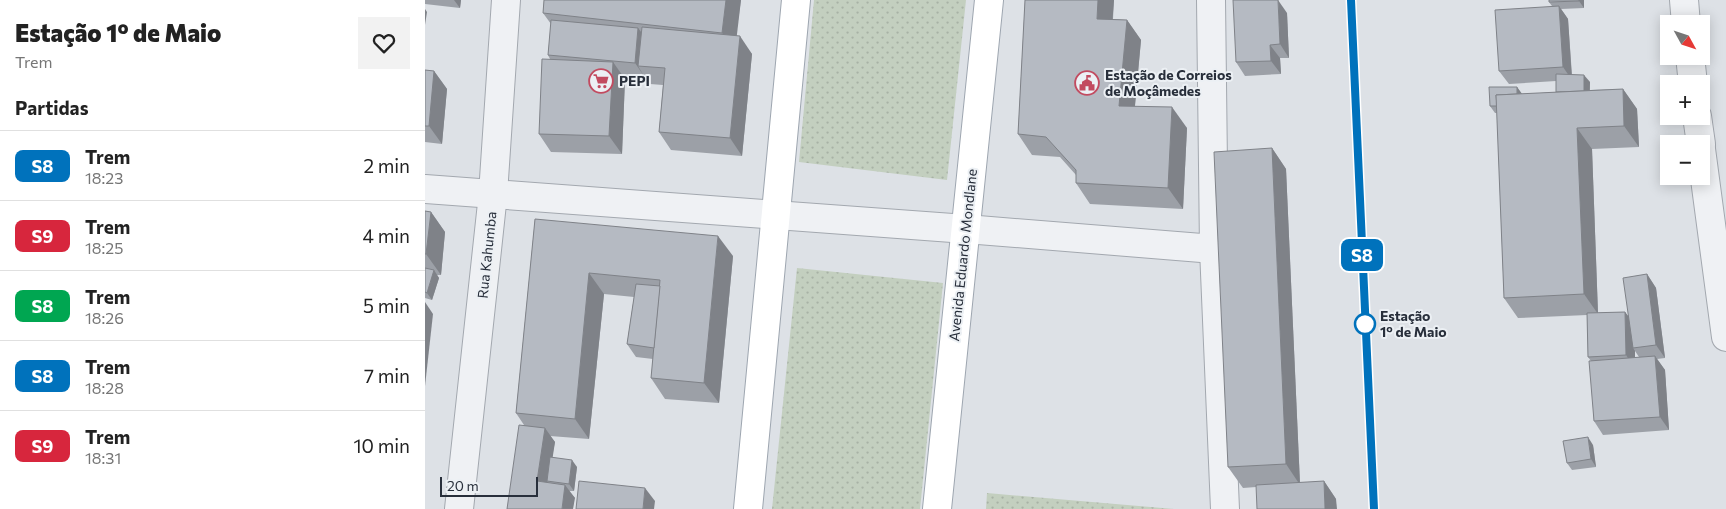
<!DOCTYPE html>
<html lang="pt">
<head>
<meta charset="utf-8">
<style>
  body { margin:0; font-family:Commissioner,sans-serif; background:#f2f2f2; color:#222; height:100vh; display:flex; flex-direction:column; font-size:19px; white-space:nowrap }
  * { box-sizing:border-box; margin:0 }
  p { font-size:16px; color:#767676 }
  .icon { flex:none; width:28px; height:28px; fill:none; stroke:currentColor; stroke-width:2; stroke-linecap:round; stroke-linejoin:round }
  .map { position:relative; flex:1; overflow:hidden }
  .sheet { display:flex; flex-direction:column; background:#fff; width:425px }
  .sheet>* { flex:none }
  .badge { padding:0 10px; border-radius:8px; font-size:18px; line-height:32px }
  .needle { width:32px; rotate:130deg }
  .controls { position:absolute; left:1235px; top:15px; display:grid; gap:10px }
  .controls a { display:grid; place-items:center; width:50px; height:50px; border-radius:0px; background:#fff; box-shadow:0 2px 12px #0003; font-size:25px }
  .scale { position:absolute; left:15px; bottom:12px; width:98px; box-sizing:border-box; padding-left:5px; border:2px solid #282f3b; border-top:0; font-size:14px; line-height:18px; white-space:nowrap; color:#282f3b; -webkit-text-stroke:4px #ecf0f4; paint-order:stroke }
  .map>.badge { position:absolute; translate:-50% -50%; box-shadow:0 0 0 2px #fff }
  h2 { padding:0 15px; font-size:19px; line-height:45px }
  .round { display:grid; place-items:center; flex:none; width:52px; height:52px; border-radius:0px; background:#f2f2f2 }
  .overview { display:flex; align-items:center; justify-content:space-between; height:85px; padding:0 15px }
  h1 { font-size:24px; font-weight:800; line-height:38px }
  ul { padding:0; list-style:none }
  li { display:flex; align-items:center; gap:15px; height:70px; padding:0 15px; border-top:1px solid #e0e0e0 }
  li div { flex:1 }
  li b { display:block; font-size:19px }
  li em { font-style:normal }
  li .badge { min-width:55px; font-weight:700; text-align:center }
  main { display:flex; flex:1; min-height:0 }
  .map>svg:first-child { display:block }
</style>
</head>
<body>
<main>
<section class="sheet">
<div class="overview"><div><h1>Estação 1º de Maio</h1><p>Trem</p></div><a class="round"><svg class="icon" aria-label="heart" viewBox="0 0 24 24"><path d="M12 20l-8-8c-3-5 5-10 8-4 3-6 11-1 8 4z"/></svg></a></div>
<h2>Partidas</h2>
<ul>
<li><span class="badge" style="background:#0072bc;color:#fff">S8</span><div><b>Trem</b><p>18:23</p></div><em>2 min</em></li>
<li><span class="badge" style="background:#d7263d;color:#fff">S9</span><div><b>Trem</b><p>18:25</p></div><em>4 min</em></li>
<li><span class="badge" style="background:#00a651;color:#fff">S8</span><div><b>Trem</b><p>18:26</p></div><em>5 min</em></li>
<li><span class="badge" style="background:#0072bc;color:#fff">S8</span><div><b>Trem</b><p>18:28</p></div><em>7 min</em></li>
<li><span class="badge" style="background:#d7263d;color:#fff">S9</span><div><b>Trem</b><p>18:31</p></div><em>10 min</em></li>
</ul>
</section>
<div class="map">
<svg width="1301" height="509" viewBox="0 0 1301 509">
  <defs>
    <pattern id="park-dots" width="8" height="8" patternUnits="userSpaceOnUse" patternTransform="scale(1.25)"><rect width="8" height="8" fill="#c3cfbf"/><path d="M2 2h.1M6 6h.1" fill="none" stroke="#a8b2a5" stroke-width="1.8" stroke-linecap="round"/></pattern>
  </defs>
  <rect width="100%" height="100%" fill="#dde1e6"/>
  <g fill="url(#park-dots)">
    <path d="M389 0H541L522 180 374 162Z"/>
    <path d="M372 268 518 283 495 509H347Z"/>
    <path d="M562 493 749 509H561Z"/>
  </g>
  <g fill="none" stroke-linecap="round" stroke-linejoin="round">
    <g stroke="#a3a8af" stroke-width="30">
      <g id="minor">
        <path d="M1259 0 1261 24"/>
        <path d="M1265 56 1268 84"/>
        <path d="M1272 116 1276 144"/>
        <path d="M1276 149 1301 337"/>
        <path d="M0 189 541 229 789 249 786 0"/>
        <path d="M789 249 800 509"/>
        <path d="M34 509 68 194 81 0"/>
      </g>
    </g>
    <g stroke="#9ea6b0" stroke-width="30">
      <g id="primary">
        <path d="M323 509 371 0"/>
        <path d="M512 509 564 0"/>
      </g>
    </g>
    <use href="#minor" stroke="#eff1f4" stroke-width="28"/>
    <use href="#primary" stroke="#fff" stroke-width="28"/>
    <path stroke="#78818e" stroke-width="4" stroke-dasharray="2.5 5" stroke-linecap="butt" d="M926 0 949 509"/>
  </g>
  <g fill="#9ca0a7" fill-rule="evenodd">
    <path d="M0 0H36L35 8 0 4Z"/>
    <path d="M119 0H316L311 35 327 54 317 156 246 150 234 132 238 85 225 84 219 75V76L197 74 200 79 197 154 126 152 114 134 125 59 123 55 126 24 118 13Z"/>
    <path d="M600 0H689L688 19 702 20 716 40 710 106 762 128 758 209 665 204 651 183V175L635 157 607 155 593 134Z"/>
    <path d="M1124 0H1159V8L1136 9 1143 19 1147 75 1165 82V90L1198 89 1212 109 1214 147 1167 149 1173 313 1200 312 1203 316 1222 274 1231 288 1240 358 1232 359 1240 370 1244 430 1178 435 1169 421 1166 361 1163 357 1162 315 1093 318 1079 298 1072 113H1070L1065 106 1092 87 1097 94 1131 92V81L1084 84 1074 71 1127 6 1124 2ZM1210 351 1214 357 1210 358Z"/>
    <path d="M862 13 864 58H855L856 74 820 76 811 62Z"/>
    <path d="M0 70 9 71 22 89 17 144 0 142Z"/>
    <path d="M847 148 861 169 875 483 899 481 911 499 831 487 818 488 803 467Z"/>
    <path d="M0 211 6 212 20 232 16 275H12L14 278 7 300 0 298Z"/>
    <path d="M110 219 308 256 294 403 240 399 226 378 228 359 211 357 202 344 209 297 179 294 164 439 125 436 130 442 127 457 152 467 149 491H144L150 498 82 509 99 425 91 413Z"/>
    <path d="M1168 445 1171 467 1147 470 1142 463Z"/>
  </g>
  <g fill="#7f8288">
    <path d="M29 0H36L35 8Z"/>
    <path d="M301 0H316L310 51 297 33Z"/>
    <path d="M673 0H689L686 39 672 19Z"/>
    <path d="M853 0 862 13 864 58 855 44Z"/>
    <path d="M1154 0H1159V8L1154 1Z"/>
    <path d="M1134 6 1143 19 1147 80 1138 67Z"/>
    <path d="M0 9 2 12 0 25Z"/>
    <path d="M702 20 716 40 708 126 694 106Z"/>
    <path d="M213 28 223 41 213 66 219 76 210 63Z"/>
    <path d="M315 36 327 54 317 156 305 138Z"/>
    <path d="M845 45 855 58 856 74 846 61Z"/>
    <path d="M188 62 200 79 197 154 184 136Z"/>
    <path d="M9 71 22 89 17 144 4 126Z"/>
    <path d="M1159 75 1165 82 1164 106 1159 99Z"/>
    <path d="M1092 87 1097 94 1093 105Z"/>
    <path d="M1198 89 1212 109 1214 147 1199 126Z"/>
    <path d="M747 107 762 128 758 209 743 188Z"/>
    <path d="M1152 128 1167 149 1173 314 1159 294Z"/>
    <path d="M847 148 861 169 875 485 861 464Z"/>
    <path d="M6 212 20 232 16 275 1 254Z"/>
    <path d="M293 236 308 256 294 403 279 383Z"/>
    <path d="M9 270 14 278 7 300 2 293Z"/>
    <path d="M164 273 179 294 164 439 150 419Z"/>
    <path d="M1222 274 1231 288 1240 358 1231 345Z"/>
    <path d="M0 302 8 314 0 386Z"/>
    <path d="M1200 312 1210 325 1208 348 1210 351V369L1201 355Z"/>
    <path d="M1230 356 1240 370 1244 430 1235 417Z"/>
    <path d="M120 428 130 442 124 481H122L123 483 112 481Z"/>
    <path d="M1163 437 1168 445 1171 467 1166 459Z"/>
    <path d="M147 460 152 467 149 491 144 484Z"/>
    <path d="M899 481 911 499 912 509H900Z"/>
    <path d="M140 485 150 498 148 509H137Z"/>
    <path d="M220 488 230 501 229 509H218Z"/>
  </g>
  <g fill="#b5bac2" stroke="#7f8288">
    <path d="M119 0H301L297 33 118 13Z"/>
    <path d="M600 0H673L672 19 702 20 694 106 747 107 743 188 651 183V170L621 137 593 134Z"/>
    <path d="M808 0H853L855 44 845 45 846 61 811 62Z"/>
    <path d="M1124 0H1154V1L1124 2Z"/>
    <path d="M1134 6 1138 67 1074 71 1070 10Z"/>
    <path d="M126 20 213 28 210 63 123 55Z"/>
    <path d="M217 27 315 36 305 138 234 132 240 68 213 66Z"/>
    <path d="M117 59 188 62 184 136 114 134Z"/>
    <path d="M0 70 9 71 4 126H0Z"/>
    <path d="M1131 74 1159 75V91L1131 92Z"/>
    <path d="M1064 87H1092V94L1071 95 1072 106H1065Z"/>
    <path d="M1198 89 1199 126 1152 128 1159 294 1079 298 1071 95Z"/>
    <path d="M847 148 861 464 803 467 789 152Z"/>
    <path d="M0 211 6 212 1 254H0Z"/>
    <path d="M110 219 293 236 279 383 226 378 235 280 164 273 150 419 91 413Z"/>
    <path d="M0 268 9 270 2 293 0 292Z"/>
    <path d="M1222 274 1231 345 1208 348 1198 278Z"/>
    <path d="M211 284 235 286 229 348 202 344Z"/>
    <path d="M1200 312 1201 355 1163 357 1162 313Z"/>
    <path d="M1230 356 1235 417 1169 421 1164 361Z"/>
    <path d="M94 425 120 428 112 481 140 485 137 509H82Z"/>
    <path d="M1163 437 1166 459 1142 463 1138 441Z"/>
    <path d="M125 457 147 460 144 484 122 481Z"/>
    <path d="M154 481 220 488 218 509H151Z"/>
    <path d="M899 481 900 509H832L831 485Z"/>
  </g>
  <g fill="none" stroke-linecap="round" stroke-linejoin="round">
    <g stroke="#fff" stroke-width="11">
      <path id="line" d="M926 0 949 509"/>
    </g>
    <use href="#line" stroke="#0072bc" stroke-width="8"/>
  </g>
  <defs>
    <g id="supermarket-ring" transform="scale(1.25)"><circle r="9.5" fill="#ecf0f4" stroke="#c24b60" stroke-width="1.5"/><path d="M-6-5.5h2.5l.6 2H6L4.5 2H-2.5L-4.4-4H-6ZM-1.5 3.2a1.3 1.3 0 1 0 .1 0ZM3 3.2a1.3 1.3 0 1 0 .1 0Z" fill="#c24b60"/></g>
    <g id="civic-ring" transform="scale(1.25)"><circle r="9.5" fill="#ecf0f4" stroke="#c24b60" stroke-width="1.5"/><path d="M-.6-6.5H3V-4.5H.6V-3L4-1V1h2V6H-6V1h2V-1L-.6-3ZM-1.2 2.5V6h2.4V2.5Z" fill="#c24b60"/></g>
  </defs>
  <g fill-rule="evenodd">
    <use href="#supermarket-ring" x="176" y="81"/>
    <use href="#civic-ring" x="662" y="83"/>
  </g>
  <circle fill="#fff" stroke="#0072bc" stroke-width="2.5" cx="940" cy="324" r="10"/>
  <g text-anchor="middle" stroke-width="4" stroke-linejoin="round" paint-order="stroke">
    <g font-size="14" font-weight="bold" fill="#282f3b" stroke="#ecf0f4" text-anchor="start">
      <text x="680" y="80">Estação de Correios<tspan x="680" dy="16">de Moçâmedes</tspan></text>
      <text x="194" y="86">PEPI</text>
    </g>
    <g font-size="14" fill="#282f3b" stroke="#ecf0f4">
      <text transform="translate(62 255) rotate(-84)" y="5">Rua Kahumba</text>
      <text transform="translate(538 255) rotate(-84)" y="5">Avenida Eduardo Mondlane</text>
    </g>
    <g font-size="14" font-weight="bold" fill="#282f3b" stroke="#ecf0f4" text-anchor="start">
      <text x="955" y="321">Estação<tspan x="955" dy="16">1º de Maio</tspan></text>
    </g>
  </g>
</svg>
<div class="controls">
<a><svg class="needle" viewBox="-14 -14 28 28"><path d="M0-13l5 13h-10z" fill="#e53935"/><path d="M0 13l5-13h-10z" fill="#767676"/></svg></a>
<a>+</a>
<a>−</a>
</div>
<div class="scale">20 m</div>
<b class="badge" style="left:937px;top:255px;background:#0072bc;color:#fff">S8</b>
</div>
</main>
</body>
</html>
